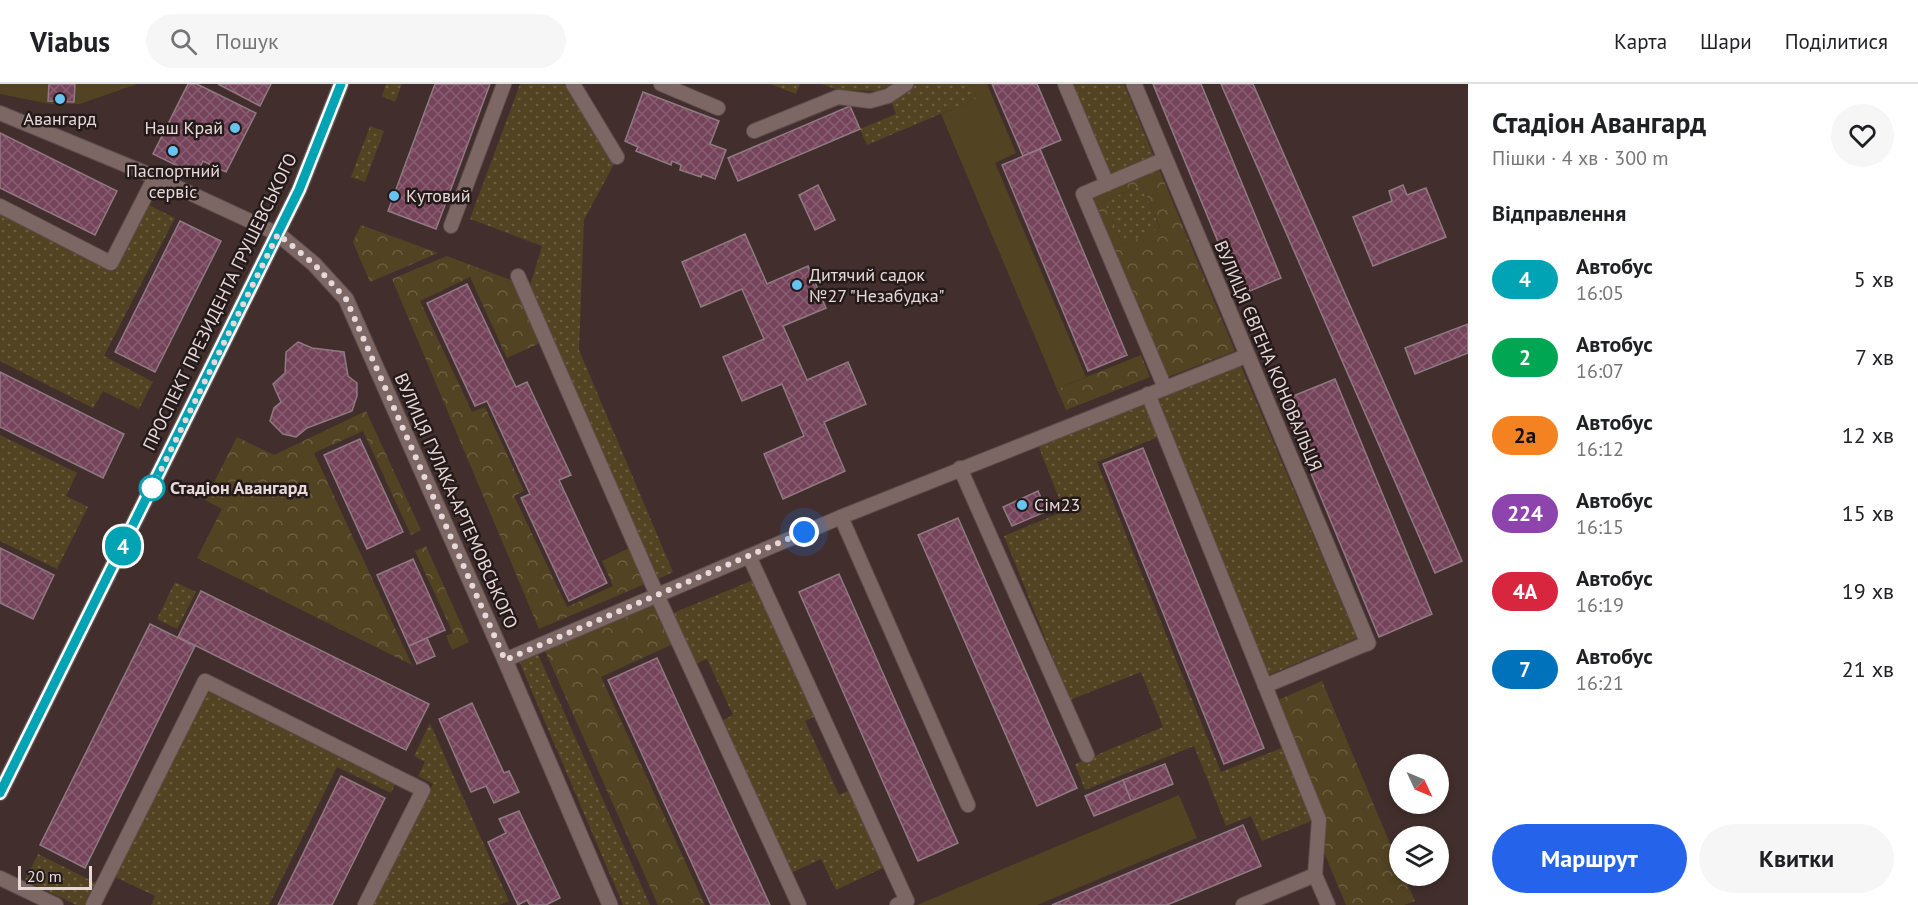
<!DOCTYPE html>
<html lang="uk">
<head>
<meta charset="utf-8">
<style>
  body { margin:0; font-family:"PT Sans",sans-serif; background:#f6f6f6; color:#202124; height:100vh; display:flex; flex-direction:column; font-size:22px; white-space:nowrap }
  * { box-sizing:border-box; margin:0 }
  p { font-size:20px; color:#757577 }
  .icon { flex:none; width:33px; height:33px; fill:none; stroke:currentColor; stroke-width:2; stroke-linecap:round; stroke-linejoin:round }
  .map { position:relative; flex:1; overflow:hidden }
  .sheet { display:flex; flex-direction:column; background:#fff; width:450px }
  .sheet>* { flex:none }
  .badge { padding:0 12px; border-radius:20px; font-size:21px; line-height:39px }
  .needle { width:39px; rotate:134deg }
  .tools { position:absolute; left:1389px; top:670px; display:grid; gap:12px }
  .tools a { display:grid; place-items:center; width:60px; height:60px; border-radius:50%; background:#fff; box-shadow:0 3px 9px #0003; font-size:30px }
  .scale { position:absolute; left:18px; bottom:15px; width:74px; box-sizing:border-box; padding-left:6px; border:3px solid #e7d9d8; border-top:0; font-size:16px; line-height:21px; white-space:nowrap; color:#e7d9d8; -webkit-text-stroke:4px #231a19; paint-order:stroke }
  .you { position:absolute; width:30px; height:30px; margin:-15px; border:4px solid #fff; border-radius:50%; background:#1a73e8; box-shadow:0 0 0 9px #1a73e833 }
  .map>.badge { position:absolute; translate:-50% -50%; box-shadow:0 0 0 3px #fff }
  h2 { padding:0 24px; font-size:22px; line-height:54px }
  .round { display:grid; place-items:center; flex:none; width:63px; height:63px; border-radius:32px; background:#f6f6f6 }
  .headline { display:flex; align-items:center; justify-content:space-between; height:102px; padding:0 24px }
  h1 { font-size:28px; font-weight:600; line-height:45px }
  .cta { display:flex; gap:12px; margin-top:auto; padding:12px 24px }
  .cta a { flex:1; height:69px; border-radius:36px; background:#2563eb; color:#fff; font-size:24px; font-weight:600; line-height:69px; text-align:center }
  .cta a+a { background:#f6f6f6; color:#202124 }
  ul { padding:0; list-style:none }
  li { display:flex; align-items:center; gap:18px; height:78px; padding:0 24px }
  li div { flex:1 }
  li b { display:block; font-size:22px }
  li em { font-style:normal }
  li .badge { min-width:66px; font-weight:700; text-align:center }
  header { display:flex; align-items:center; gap:36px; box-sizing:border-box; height:84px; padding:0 30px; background:#fff; border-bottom:2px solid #e0e0e0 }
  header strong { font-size:28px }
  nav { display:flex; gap:33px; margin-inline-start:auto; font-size:21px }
  .search { width:420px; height:54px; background:#f6f6f6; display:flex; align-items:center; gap:15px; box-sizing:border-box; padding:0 21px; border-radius:33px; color:#757577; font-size:22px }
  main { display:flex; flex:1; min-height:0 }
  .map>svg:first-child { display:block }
</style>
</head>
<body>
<header>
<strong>Viabus</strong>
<div class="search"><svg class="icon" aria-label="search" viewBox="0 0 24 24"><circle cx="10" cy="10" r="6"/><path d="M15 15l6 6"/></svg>Пошук</div>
<nav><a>Карта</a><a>Шари</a><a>Поділитися</a></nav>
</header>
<main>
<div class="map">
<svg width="1468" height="821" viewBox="0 0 1468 821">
  <defs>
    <pattern id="grass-dots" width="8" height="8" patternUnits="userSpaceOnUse" patternTransform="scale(1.5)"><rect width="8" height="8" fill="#524322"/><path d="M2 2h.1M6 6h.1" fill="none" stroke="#6b5e41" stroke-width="1.8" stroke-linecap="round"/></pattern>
    <pattern id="forest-crowns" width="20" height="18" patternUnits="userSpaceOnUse" patternTransform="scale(1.5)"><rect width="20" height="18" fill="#524322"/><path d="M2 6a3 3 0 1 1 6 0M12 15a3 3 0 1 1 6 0" fill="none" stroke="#6b5e41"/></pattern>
    <pattern id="building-cross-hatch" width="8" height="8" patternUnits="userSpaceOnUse" patternTransform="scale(1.5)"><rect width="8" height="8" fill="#75445a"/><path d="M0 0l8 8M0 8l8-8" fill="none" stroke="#895e71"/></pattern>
  </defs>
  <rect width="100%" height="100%" fill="#422f2d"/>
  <g fill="url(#grass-dots)">
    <path d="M386 0H402L395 18 382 12Z"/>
    <path d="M520 0H564L614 80 584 136 579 266 673 488 658 495 530 202 542 162 470 135Z"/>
    <path d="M770 0H800L796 10Z"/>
    <path d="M822 0H893L878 7 838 6Z"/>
    <path d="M915 0H972L978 14 867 61 860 45 896 30 891 17Z"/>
    <path d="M1070 0H1124L1155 75 1110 94Z"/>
    <path d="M370 42 384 47 365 98 351 93Z"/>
    <path d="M1142 101 1160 145 1123 161 1104 117Z"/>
    <path d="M149 121 175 134 104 272 153 298 139 325 103 307 93 324 0 277V128L115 187Z"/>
    <path d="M1241 282 1357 554 1269 591 1158 315Z"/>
    <path d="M1144 320 1158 353 1097 378 1221 688 1284 663 1314 736 1262 757 1251 732 1226 742 1194 662 1085 706 1075 680 1163 643 1141 588 1070 616 1004 452 1064 427 1038 361Z"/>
    <path d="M0 351 77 389 66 412 88 423 57 485 0 457Z"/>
    <path d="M753 496 816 632 805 637 839 711 850 706 885 783 836 806 821 775 791 789 721 637 733 631 707 575 695 580 671 530Z"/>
    <path d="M175 498 196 508 177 545 157 535Z"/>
    <path d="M538 570 650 821H623L519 577Z"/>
    <path d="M206 607 395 700 391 709 337 683 269 821H151L155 812 115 793Z"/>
    <path d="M430 639 509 817 499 821H372L433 700 418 692 425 678 414 672Z"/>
    <path d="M38 770 96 799 85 821H76L25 796Z"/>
  </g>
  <g fill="url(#forest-crowns)" fill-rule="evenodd">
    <path d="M1159 85 1235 267 1168 293 1092 114ZM1142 101 1160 144 1123 161 1104 117Z"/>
    <path d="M361 141 438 169 370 198 353 158Z"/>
    <path d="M447 172 513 197 540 259 507 274 470 193 420 217 472 328 485 323 524 407 514 412 567 523 613 502 602 477 629 464 645 500 539 545 392 195Z"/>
    <path d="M1141 271 1150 293 1066 326 1057 305Z"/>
    <path d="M366 327 421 446 411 451 363 347 314 369 412 581 197 474 222 425 205 416 237 353 274 371Z"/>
    <path d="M426 462 469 558 452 566 446 552 453 549 415 467Z"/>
    <path d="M654 520 673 560 601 593 705 821H658L545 567Z"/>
    <path d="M1322 597 1399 781 1400 792H1404L1415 817 1404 821H1346L1323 766 1325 735 1278 616Z"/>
  </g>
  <g fill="#524322">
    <path d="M0 0H137L80 20H50L0 10Z"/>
    <path d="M972 0H987L1016 69 995 79 1086 293 1057 305 941 30 977 14Z"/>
    <path d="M1179 711 1197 754 1037 821H917Z"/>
  </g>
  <g fill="url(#building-cross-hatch)" stroke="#907a82" stroke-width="1.5">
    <path d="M49 0H75L74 18 48 17Z"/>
    <path d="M188 0H197L256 29 226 88 203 77 196 91 153 70Z"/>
    <path d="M218 0H271L260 22Z"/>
    <path d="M435 0H490L436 145 388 127Z"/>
    <path d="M992 0H1037L1061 56 1023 72Z"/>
    <path d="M1153 0H1201L1281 194 1240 211Z"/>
    <path d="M1221 0H1253L1462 477 1435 489Z"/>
    <path d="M643 8 719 37 710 60 726 66 715 95 702 90 701 93 680 86 681 81 672 77 671 81 636 67 638 63 625 57Z"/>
    <path d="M850 22 860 45 738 97 728 74Z"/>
    <path d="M0 49 117 107 95 151 0 104Z"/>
    <path d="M1040 65 1127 271 1088 287 1002 81Z"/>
    <path d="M818 101 835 136 815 146 799 111Z"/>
    <path d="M1403 101 1407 111 1426 104 1446 153 1373 182 1353 133 1392 117 1389 107Z"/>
    <path d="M180 137 221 157 155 288 115 268Z"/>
    <path d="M745 150 767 200 808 182 826 224 783 242 807 296 848 278 866 320 824 338 845 387 783 415 764 370 804 352 782 300 742 317 723 273 764 255 742 205 701 223 682 178Z"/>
    <path d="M467 200 516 303 527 298 562 372 571 391 559 396 607 499 569 517 521 414 530 410 487 317 475 322 427 219Z"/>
    <path d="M1468 240V269L1415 290 1405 264Z"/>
    <path d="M298 258 312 264 344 268 348 292 357 299V312L352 327 307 344 296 353 283 350 270 337 274 324 281 318 273 300 285 289 286 268Z"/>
    <path d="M0 288 124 350 103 394 0 343Z"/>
    <path d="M1335 295 1432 530 1379 553 1281 317Z"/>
    <path d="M360 355 403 448 367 465 324 371Z"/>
    <path d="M1143 364 1264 664 1224 680 1103 380Z"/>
    <path d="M1038 407 1047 427 1012 442 1003 423Z"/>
    <path d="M958 434 1077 704 1037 722 918 451Z"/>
    <path d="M0 464 54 491 33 535 0 519Z"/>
    <path d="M413 475 445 546 409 562 377 491Z"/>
    <path d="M839 490 958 759 918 777 799 508Z"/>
    <path d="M201 507 429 620 406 666 178 553Z"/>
    <path d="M150 540 195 562 85 784 40 761Z"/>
    <path d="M427 554 435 572 417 580 409 562Z"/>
    <path d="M657 574 709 688 770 821H711L608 596Z"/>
    <path d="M472 619 504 689 509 687 519 708 494 719 486 702 471 708 439 635Z"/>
    <path d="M1165 680 1173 700 1131 717 1123 696Z"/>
    <path d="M341 692 385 714 332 821H278Z"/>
    <path d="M1123 696 1131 717 1094 732 1085 712Z"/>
    <path d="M519 727 560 814 546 821H530L527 816 518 821 488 758 506 749 499 735Z"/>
    <path d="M1243 741 1261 782 1167 821H1052Z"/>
  </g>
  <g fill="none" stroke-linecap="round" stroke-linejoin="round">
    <g stroke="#5d4d4c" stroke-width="16">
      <g id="service">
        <path d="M573 0 617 73"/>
        <path d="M661 0 718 24"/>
        <path d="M1065 0 1107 100"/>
        <path d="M0 29 155 93 278 150"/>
        <path d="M754 47 838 13 870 17 888 12 906 0"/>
        <path d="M0 122 111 179 155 93"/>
        <path d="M451 142 504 0"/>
        <path d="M518 192 657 511 799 821"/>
        <path d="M1165 304 1083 110 1165 75"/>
        <path d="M1148 310 1319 736 1315 791 1328 821"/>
        <path d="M960 384 1087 671"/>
        <path d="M841 433 968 721"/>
        <path d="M749 472 907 817 897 821"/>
        <path d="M505 576 841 433 1246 272"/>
        <path d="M1265 602 1368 559"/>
        <path d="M0 794 56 821"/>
        <path d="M93 821 205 597 423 706 365 821"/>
        <path d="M1243 821 1315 791"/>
      </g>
    </g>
    <g stroke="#5d4d4c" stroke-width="17">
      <g id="minor">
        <path d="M1134 0 1368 559"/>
        <path d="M278 150 314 180 346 215 505 576 610 821"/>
      </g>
    </g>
    <g stroke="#5d4d4c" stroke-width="17">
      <path id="tertiary" d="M0 709 299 106 341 0"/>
    </g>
    <use href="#service" stroke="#7d6765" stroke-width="14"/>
    <use href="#minor" stroke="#7d6765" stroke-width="15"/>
    <use href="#tertiary" stroke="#7d6765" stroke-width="15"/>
  </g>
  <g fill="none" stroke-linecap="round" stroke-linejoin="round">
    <g stroke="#fff" stroke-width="14">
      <path id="line" d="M0 709 299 106 341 0"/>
    </g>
    <use href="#line" stroke="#00a3b4" stroke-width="9"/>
    <path stroke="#e7d9d8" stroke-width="6" stroke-dasharray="0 10.8" d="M152 404 278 150 314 180 346 215 505 576 804 448"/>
  </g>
  <g fill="#67c4f0" stroke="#231a19" stroke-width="2">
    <circle cx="60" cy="15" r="6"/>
    <circle cx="235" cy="44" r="6"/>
    <circle cx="173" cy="67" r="6"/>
    <circle cx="394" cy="112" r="6"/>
    <circle cx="797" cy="201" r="6"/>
    <circle cx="1022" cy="421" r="6"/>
  </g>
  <circle fill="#fff" stroke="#00a3b4" stroke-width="3" cx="152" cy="404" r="12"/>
  <g text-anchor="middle" stroke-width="5" stroke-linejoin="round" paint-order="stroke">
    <g font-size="18" fill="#e7d9d8" stroke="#231a19" text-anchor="start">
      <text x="60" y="41" text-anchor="middle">Авангард</text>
      <text x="223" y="50" text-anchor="end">Наш Край</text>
      <text x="173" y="93" text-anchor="middle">Паспортний<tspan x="173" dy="21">сервіс</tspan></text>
      <text x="406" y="118">Кутовий</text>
      <text x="809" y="197">Дитячий садок<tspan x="809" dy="21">№27 "Незабудка"</tspan></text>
      <text x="1034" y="427">Сім23</text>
    </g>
    <g font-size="18" fill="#e7d9d8" stroke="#231a19">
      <text transform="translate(220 218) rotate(-64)" y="6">ПРОСПЕКТ ПРЕЗИДЕНТА ГРУШЕВСЬКОГО</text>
      <text transform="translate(1268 272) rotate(67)" y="6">ВУЛИЦЯ ЄВГЕНА КОНОВАЛЬЦЯ</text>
      <text transform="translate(456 417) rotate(66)" y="6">ВУЛИЦЯ ГУЛАКА-АРТЕМОВСЬКОГО</text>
    </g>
    <g font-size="18" font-weight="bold" fill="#e7d9d8" stroke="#231a19" text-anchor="start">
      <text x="170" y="410">Стадіон Авангард</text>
    </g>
  </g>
</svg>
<div class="tools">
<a><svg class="needle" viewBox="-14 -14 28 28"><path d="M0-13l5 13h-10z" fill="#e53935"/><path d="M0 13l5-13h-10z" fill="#757577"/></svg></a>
<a><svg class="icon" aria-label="layers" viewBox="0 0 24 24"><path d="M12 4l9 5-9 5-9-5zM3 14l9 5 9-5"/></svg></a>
</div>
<div class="scale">20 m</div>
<div class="you" style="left:804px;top:448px"></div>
<b class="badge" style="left:123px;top:462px;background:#00a3b4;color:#fff">4</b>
</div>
<section class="sheet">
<div class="headline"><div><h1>Стадіон Авангард</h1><p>Пішки · 4 хв · 300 m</p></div><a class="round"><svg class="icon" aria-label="heart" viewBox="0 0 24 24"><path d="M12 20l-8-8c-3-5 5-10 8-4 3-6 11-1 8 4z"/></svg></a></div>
<h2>Відправлення</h2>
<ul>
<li><span class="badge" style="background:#00a3b4;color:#fff">4</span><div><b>Автобус</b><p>16:05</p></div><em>5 хв</em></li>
<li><span class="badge" style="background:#00a651;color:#fff">2</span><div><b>Автобус</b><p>16:07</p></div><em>7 хв</em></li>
<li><span class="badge" style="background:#f58220;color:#111">2а</span><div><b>Автобус</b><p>16:12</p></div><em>12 хв</em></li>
<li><span class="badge" style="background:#8e44ad;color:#fff">224</span><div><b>Автобус</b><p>16:15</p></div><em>15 хв</em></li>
<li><span class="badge" style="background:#d7263d;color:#fff">4А</span><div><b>Автобус</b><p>16:19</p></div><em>19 хв</em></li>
<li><span class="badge" style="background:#0072bc;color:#fff">7</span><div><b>Автобус</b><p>16:21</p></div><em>21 хв</em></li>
</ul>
<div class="cta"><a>Маршрут</a><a>Квитки</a></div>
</section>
</main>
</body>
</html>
